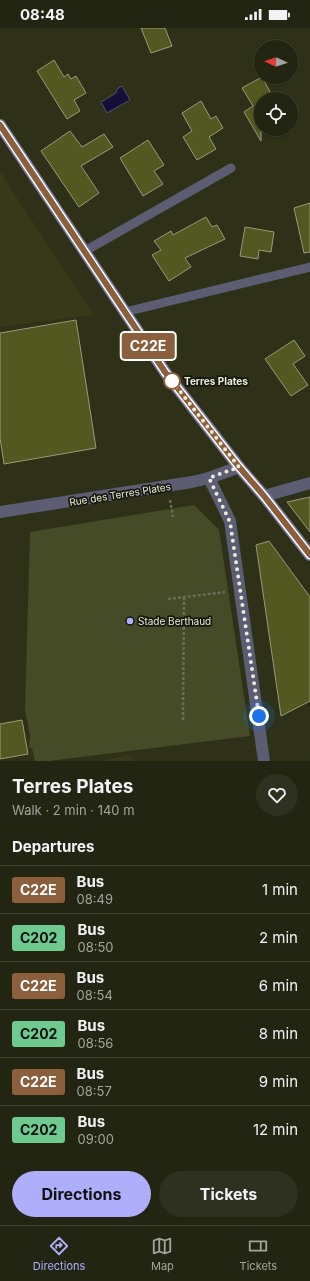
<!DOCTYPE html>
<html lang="en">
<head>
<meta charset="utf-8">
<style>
  body { margin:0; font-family:Inter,sans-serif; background:#2e311f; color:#f1f3f6; height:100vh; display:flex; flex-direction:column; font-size:15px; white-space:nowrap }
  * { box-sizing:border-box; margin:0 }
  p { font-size:13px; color:#a2a59f }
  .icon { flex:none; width:22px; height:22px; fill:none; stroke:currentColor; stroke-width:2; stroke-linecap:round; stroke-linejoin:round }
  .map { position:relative; height:733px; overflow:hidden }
  .details { display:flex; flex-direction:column; background:#222511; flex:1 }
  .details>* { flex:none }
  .badge { padding:0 8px; border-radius:3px; font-size:14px; line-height:26px }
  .needle { width:26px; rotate:274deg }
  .tools { position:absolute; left:254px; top:12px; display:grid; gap:8px }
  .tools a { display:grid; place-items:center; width:44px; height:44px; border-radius:50%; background:#222511; box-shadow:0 1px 3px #0004,0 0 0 1px #3f4231; font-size:20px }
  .you { position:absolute; width:20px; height:20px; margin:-10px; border:3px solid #fff; border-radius:50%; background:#1a73e8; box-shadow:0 0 0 6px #1a73e833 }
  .map>.badge { position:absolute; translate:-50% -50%; box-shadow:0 0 0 2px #fff }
  h2 { padding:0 12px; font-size:15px; line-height:36px }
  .round { display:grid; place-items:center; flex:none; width:42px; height:42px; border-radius:21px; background:#2e311f }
  .overview { display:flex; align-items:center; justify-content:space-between; height:68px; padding:0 12px }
  h1 { font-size:19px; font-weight:700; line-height:30px }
  .primary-button { display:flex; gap:8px; margin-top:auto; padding:8px 12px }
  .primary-button a { flex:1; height:46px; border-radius:24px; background:#afaefa; color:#111; font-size:16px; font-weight:700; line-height:46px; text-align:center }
  .primary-button a+a { background:#2e311f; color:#f1f3f6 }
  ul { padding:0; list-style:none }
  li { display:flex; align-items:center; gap:12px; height:48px; padding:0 12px; border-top:1px solid #3f4231 }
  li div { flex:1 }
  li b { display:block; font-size:15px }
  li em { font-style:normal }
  li .badge { min-width:44px; font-weight:700; text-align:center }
  .status { display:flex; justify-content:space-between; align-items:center; height:28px; padding:0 20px; background:#222511; direction:ltr }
  .status svg { height:11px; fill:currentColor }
  .tabs { display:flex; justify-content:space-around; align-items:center; height:56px; border-top:1px solid #3f4231; background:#222511; font-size:11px; color:#a2a59f }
  .tabs a { display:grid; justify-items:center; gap:2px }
  .tabs .current { color:#afaefa }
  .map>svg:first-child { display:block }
</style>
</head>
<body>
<div class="status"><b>08:48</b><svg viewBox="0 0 49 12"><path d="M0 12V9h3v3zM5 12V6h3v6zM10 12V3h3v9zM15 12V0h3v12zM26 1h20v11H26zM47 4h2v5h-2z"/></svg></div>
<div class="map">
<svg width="310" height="733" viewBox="0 0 310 733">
  <rect width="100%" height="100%" fill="#2e3117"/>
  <g fill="#363a18">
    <path d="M0 144 94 287 0 299Z"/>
    <path d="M131 727 133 733H100Z"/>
  </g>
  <path fill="#454a27" d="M194 477 219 502 250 708 49 733H35L32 720H29L30 707 25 681 30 504Z"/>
  <path fill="#160f3a" stroke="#55516b" d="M122 58 130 72 107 85 101 74 116 65 117 61Z"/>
  <g fill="#52581f" stroke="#969b7d">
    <path d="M141 0H165L172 18 151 25Z"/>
    <path d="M54 32 64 49 68 46 71 51 76 48 86 65 74 72 80 83 67 91 37 43Z"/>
    <path d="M262 49 274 71H261V113L244 84 253 78 242 60Z"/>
    <path d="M201 73 211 91 216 88 223 100 209 109 216 121 197 132 183 109 192 103 182 85Z"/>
    <path d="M70 103 82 119 104 106 113 119 81 138 99 165 79 179 41 123Z"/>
    <path d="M148 112 164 137 154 143 163 156 143 168 120 130Z"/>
    <path d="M310 175V224L304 225 294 180Z"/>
    <path d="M206 189 212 199 217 197 225 211 185 230 191 239 169 253 152 227 161 222 154 213 171 203 173 207Z"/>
    <path d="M245 199 274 204 271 224 259 222 258 231 240 228Z"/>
    <path d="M76 292 96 420 4 436 0 410V305Z"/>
    <path d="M294 312 305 328 293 336 308 357 291 368 265 331Z"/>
    <path d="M310 469V504L287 474Z"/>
    <path d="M269 513 310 569V673L281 688 256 517Z"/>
    <path d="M22 692 28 726 0 731V696Z"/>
  </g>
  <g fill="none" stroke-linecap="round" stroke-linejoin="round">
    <g stroke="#6a6d57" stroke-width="2.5" stroke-dasharray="3 2" stroke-linecap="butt">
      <path d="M170 472 173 489"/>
      <path d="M168 571 225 564"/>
      <path d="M183 692 184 569"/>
    </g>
    <g stroke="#5c5c73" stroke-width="9">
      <path d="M85 223 231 140"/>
      <path d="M125 284 310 239"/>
    </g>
    <g stroke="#5c5c73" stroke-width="12">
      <path d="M209 450 230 493 264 733"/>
      <path d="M264 468 310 455"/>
      <path d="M0 484 192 454 209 450 239 439"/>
    </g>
    <path stroke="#757599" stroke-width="12" d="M0 97 165 344 239 439 264 468 310 527"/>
  </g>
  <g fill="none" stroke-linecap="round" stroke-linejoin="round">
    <g stroke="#fff" stroke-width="9">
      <path id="line" d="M0 97 165 344 239 439 264 468 310 527"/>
    </g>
    <use href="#line" stroke="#8b5e3c" stroke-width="6"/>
    <path stroke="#e9ecdc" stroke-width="4" stroke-dasharray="0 7.2" d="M172 353 239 439 209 450 230 494 259 688"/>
  </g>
  <circle fill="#fff" stroke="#8b5e3c" stroke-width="2" cx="172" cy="353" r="8"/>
  <circle fill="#afaefa" stroke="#16180d" stroke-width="1.5" cx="130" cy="593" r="4"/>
  <g text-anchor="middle" stroke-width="3.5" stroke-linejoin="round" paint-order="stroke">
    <g font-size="10" font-weight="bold" fill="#e9ecdc" stroke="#16180d" text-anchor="start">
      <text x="184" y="357">Terres Plates</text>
    </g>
    <g font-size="10" fill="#e9ecdc" stroke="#16180d">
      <text transform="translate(120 466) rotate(-9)" y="4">Rue des Terres Plates</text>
    </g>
    <g font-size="10" fill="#e9ecdc" stroke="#16180d" text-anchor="start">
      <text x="138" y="597">Stade Berthaud</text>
    </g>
  </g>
</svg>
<div class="tools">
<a><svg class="needle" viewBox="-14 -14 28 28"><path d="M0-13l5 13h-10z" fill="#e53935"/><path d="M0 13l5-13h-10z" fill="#a2a59f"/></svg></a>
<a><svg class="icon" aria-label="locate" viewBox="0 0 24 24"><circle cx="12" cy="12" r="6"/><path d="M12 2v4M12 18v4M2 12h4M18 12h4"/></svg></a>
</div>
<div class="you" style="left:259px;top:688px"></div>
<b class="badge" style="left:148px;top:318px;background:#8b5e3c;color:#fff">C22E</b>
</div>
<section class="details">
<div class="overview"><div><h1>Terres Plates</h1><p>Walk · 2 min · 140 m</p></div><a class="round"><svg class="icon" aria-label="heart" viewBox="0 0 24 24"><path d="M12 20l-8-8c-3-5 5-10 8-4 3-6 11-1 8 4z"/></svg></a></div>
<h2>Departures</h2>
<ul>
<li><span class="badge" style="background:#8b5e3c;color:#fff">C22E</span><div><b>Bus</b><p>08:49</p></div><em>1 min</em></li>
<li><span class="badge" style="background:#6eca8e;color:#111">C202</span><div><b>Bus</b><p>08:50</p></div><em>2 min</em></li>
<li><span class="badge" style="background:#8b5e3c;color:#fff">C22E</span><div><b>Bus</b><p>08:54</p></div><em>6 min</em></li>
<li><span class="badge" style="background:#6eca8e;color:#111">C202</span><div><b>Bus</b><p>08:56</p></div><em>8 min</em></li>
<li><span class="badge" style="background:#8b5e3c;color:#fff">C22E</span><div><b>Bus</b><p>08:57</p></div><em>9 min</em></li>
<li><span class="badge" style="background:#6eca8e;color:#111">C202</span><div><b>Bus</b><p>09:00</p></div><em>12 min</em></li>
</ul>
<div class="primary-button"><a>Directions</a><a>Tickets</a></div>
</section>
<nav class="tabs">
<a class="current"><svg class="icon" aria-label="directions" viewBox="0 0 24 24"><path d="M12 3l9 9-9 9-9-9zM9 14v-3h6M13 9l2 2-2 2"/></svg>Directions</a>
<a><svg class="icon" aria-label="map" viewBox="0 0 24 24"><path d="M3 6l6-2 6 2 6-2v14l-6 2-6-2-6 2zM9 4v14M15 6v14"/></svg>Map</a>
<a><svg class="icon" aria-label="tickets" viewBox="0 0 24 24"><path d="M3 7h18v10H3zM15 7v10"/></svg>Tickets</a>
</nav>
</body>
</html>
